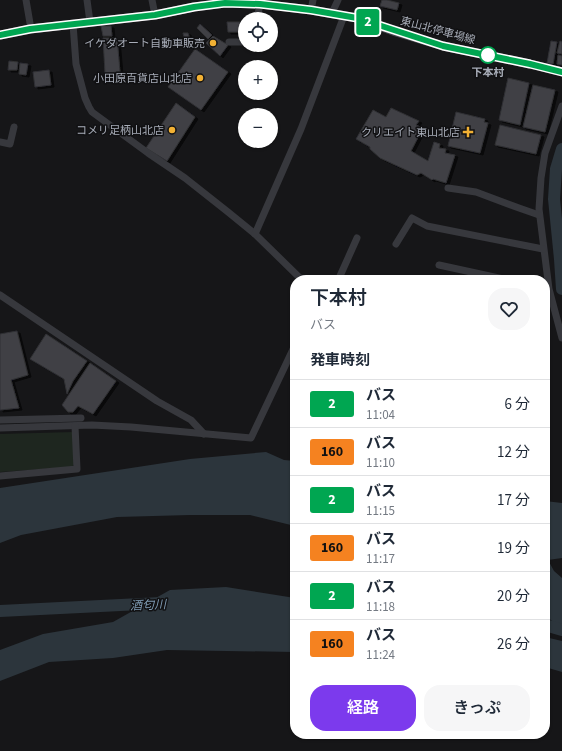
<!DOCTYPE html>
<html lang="ja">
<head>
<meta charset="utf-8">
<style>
  body { margin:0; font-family:"Source Sans 3","Noto Sans JP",sans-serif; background:#f6f6f7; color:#1f2937; height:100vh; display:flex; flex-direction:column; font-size:15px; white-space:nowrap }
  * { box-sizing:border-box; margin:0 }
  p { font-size:13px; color:#747a83 }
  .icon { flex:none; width:22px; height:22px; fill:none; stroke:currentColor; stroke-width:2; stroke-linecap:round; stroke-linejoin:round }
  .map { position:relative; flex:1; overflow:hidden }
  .side { position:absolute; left:290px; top:275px; width:260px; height:464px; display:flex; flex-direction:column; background:#fff; border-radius:16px; box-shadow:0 1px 3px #0004 }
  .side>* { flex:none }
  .badge { padding:0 8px; border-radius:3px; font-size:14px; line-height:26px }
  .buttons { position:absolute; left:238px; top:12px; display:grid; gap:8px }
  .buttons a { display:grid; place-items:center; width:40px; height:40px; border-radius:50%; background:#fff; box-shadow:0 1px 3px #0004; font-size:20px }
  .map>.badge { position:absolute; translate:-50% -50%; box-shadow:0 0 0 2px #fff }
  h2 { padding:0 20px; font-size:15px; line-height:36px }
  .round { display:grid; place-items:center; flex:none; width:42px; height:42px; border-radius:16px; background:#f6f6f7 }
  .headline { display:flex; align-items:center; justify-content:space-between; height:68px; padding:0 20px }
  h1 { font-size:19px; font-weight:600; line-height:30px }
  .action { display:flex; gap:8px; margin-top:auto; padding:8px 20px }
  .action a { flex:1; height:46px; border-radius:16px; background:#7c3aed; color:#fff; font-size:16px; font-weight:600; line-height:46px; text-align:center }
  .action a+a { background:#f6f6f7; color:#1f2937 }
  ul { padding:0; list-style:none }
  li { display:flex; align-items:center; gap:12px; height:48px; padding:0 20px; border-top:1px solid #e0e1e3 }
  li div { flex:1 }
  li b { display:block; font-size:15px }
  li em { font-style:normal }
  li .badge { min-width:44px; font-weight:700; text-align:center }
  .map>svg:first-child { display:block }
</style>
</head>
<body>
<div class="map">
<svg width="562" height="751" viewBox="0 0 562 751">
  <defs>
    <filter id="shadow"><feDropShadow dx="3" dy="2" stdDeviation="0" flood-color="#0009"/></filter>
  </defs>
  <rect width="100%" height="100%" fill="#161618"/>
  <path fill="#1e261f" d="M74 432 75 463 72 467 0 472V434Z"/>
  <g fill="#2c353c">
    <path d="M266 452 284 460 295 461V526L250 515H190L117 517 21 535 0 543V488L190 459Z"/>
    <path d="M545 501 562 503V558L548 560 554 571 562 578V633L551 620 545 617Z"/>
    <path d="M226 587 295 598V652L167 650 113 658 49 662 0 681V650L43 634 113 622 170 590Z"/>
    <path d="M545 637 562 641V672L545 667Z"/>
  </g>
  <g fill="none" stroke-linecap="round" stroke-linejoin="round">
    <g stroke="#2c353c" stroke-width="12">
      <path d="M562 149 556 169 554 199 560 259 562 289"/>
      <path d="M0 611 161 603"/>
      <path d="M545 625 562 630"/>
    </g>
  </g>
  <g fill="#404145" stroke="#303034" filter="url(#shadow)">
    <path d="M382 0H387L399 3 397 10 380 6Z"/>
    <path d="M227 22H240L239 32H228Z"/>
    <path d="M200 24 212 35 208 39 197 28Z"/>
    <path d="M101 26H111L112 36H103Z"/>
    <path d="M183 33H188L191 43 186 44Z"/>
    <path d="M213 36 228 45 220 56 206 43Z"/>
    <path d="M103 38H117L120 72 105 73Z"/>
    <path d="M551 41 557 42 553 64 547 63Z"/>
    <path d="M560 41 562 42V54L557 53Z"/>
    <path d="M195 49 228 72 201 110 168 87Z"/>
    <path d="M558 55 562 56V65L557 64Z"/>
    <path d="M9 61 18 62 17 70H8Z"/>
    <path d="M20 63 28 64 26 75 19 74Z"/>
    <path d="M49 70 51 85 35 87 33 72Z"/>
    <path d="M508 78 529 83 520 125 499 120Z"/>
    <path d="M533 85 555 90 545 132 523 127Z"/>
    <path d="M176 103 195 117 167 161 146 148Z"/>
    <path d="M391 108 419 121 416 125 423 128 411 151 428 161 434 142 440 144 439 148 446 149 445 153 455 155 446 183 433 179 432 180 421 173 417 175 380 158 370 149V147L356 139 373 110 386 117Z"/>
    <path d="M456 112 485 119 484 122 488 123 480 153 448 146Z"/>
    <path d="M500 125 541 135 536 154 495 145Z"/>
    <path d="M17 331 28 375 11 380 19 408 0 410V334Z"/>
    <path d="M46 334 87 361 73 381 67 394 64 379 30 359Z"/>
    <path d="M90 363 116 381 93 414 78 406 73 412H68L62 405Z"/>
  </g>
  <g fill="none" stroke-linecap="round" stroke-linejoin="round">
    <g stroke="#37383d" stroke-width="7">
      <path d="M26 0 31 29"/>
      <path d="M87 0 90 22"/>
      <path d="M152 0 155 15"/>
      <path d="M311 10 313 0"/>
      <path d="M332 13 338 0"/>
      <path d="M257 19 260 4"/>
      <path d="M73 24 76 64 85 98 89 107 92 112 148 153 185 178 228 212 255 234 302 280"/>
      <path d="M229 42H245"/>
      <path d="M562 106 545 153 541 178 539 209 549 289 562 338"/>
      <path d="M0 142 10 144 14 127"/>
      <path d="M448 188 476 192 519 208 539 215"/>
      <path d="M255 234 301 129 344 16"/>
      <path d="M396 244 412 218 427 226 543 249"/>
      <path d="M439 265 508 280"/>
      <path d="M340 276 357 238"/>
      <path d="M0 295 157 401 191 420 204 434"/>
      <path d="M0 420 81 418"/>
      <path d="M0 428 92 425 131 427 251 438 295 345"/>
      <path d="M0 476 77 469 75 426"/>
    </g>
    <path stroke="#45474d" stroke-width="9" d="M0 35 31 29 155 15 194 7 225 3 260 4 311 10 357 18 396 32 443 46 530 64 562 72"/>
  </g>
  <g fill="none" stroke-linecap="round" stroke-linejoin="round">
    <g stroke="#fff" stroke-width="9">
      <path id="line" d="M0 35 30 29 155 15 194 7 225 3 260 4 311 10 357 18 443 46 530 64 562 72"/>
    </g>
    <use href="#line" stroke="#00a651" stroke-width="6"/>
  </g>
  <g fill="#f2b134" stroke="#111113" stroke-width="1.5">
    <circle cx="213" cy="43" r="4"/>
    <circle cx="200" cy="78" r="4"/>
    <circle cx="172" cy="130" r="4"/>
    <path d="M466 126h4v4h4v4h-4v4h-4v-4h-4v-4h4z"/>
  </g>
  <circle fill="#fff" stroke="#00a651" stroke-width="2" cx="488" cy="55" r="8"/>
  <g text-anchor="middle" stroke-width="3" stroke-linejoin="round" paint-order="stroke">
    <g font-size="11" fill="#a8adb8" stroke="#111113">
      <text transform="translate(438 30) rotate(15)" y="4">東山北停車場線</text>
    </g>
    <g font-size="11" fill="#a8adb8" stroke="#111113" text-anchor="end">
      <text x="205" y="47">イケダオート自動車販売</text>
      <text x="192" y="82">小田原百貨店山北店</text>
      <text x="164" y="134">コメリ足柄山北店</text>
      <text x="460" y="136">クリエイト東山北店</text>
    </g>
    <g font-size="11" font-weight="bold" fill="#a8adb8" stroke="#111113">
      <text x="488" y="76">下本村</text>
    </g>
    <g font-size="12" font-style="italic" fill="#7f9bb3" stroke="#111113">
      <text transform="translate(148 605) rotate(-2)" y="4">酒匂川</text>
    </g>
  </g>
</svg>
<div class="buttons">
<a><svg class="icon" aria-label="locate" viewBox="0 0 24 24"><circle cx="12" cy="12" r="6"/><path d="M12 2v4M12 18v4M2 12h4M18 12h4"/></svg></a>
<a>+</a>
<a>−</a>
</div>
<b class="badge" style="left:368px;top:22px;background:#00a651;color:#fff">2</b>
<section class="side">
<div class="headline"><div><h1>下本村</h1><p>バス</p></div><a class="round"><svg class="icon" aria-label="heart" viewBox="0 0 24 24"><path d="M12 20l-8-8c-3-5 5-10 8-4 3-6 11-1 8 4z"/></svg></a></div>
<h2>発車時刻</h2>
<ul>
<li><span class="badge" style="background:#00a651;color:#fff">2</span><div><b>バス</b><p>11:04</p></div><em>6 分</em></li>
<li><span class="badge" style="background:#f58220;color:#111">160</span><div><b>バス</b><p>11:10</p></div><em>12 分</em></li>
<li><span class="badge" style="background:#00a651;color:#fff">2</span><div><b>バス</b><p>11:15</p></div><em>17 分</em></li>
<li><span class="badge" style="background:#f58220;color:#111">160</span><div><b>バス</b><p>11:17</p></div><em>19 分</em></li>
<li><span class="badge" style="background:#00a651;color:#fff">2</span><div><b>バス</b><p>11:18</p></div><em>20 分</em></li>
<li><span class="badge" style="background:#f58220;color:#111">160</span><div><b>バス</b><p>11:24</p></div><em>26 分</em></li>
</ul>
<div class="action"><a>経路</a><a>きっぷ</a></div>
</section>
</div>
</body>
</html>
